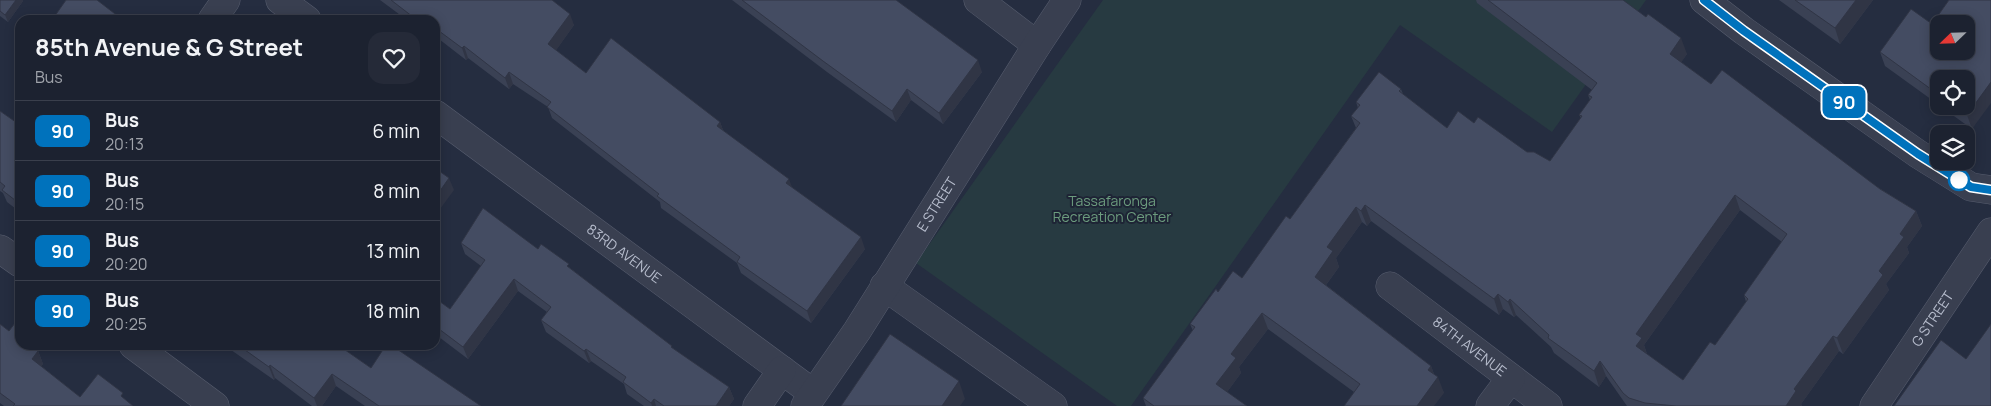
<!DOCTYPE html>
<html lang="en">
<head>
<meta charset="utf-8">
<style>
  body { margin:0; font-family:Manrope,sans-serif; background:#252a38; color:#f1f3f6; height:100vh; display:flex; flex-direction:column; font-size:19px; white-space:nowrap }
  * { box-sizing:border-box; margin:0 }
  p { font-size:16px; color:#a0a4ab }
  .icon { flex:none; width:28px; height:28px; fill:none; stroke:currentColor; stroke-width:2; stroke-linecap:round; stroke-linejoin:round }
  .map { position:relative; flex:1; overflow:hidden }
  .drawer { position:absolute; left:15px; top:15px; width:425px; height:335px; display:flex; flex-direction:column; background:#1c2230; border-radius:15px; box-shadow:0 2px 12px #0003,0 0 0 1px #3a3f4c }
  .drawer>* { flex:none }
  .badge { padding:0 10px; border-radius:8px; font-size:18px; line-height:32px }
  .needle { width:32px; rotate:247deg }
  .fabs { position:absolute; left:1930px; top:15px; display:grid; gap:10px }
  .fabs a { display:grid; place-items:center; width:45px; height:45px; border-radius:10px; background:#1c2230; box-shadow:0 2px 12px #0003,0 0 0 1px #3a3f4c; font-size:25px }
  .map>.badge { position:absolute; translate:-50% -50%; box-shadow:0 0 0 2px #fff }
  .round { display:grid; place-items:center; flex:none; width:52px; height:52px; border-radius:15px; background:#252a38 }
  .summary { display:flex; align-items:center; justify-content:space-between; height:85px; padding:0 20px }
  h1 { font-size:24px; font-weight:700; line-height:38px }
  ul { padding:0; list-style:none }
  li { display:flex; align-items:center; gap:15px; height:60px; padding:0 20px; border-top:1px solid #3a3f4c }
  li div { flex:1 }
  li b { display:block; font-size:19px }
  li em { font-style:normal }
  li .badge { min-width:55px; font-weight:700; text-align:center }
  .map>svg:first-child { display:block }
</style>
</head>
<body>
<div class="map">
<svg width="1991" height="406" viewBox="0 0 1991 406">
  <rect width="100%" height="100%" fill="#252d40"/>
  <path fill="#273a41" d="M1103 0H1646L1552 132 1400 25 1131 406H1117L916 263Z"/>
  <g fill="none" stroke-linecap="round" stroke-linejoin="round">
    <g stroke="#575d6e" stroke-width="29">
      <g id="minor">
        <path d="M280 0 307 20"/>
        <path d="M978 0 1037 45"/>
        <path d="M1704 0 1744 31 1918 154 1971 187 1991 190"/>
        <path d="M212 20 226 0"/>
        <path id="s1" d="M435 114 813 393"/>
        <path d="M0 249 20 263"/>
        <path d="M884 286 1053 406"/>
        <path id="s2" d="M1390 286 1548 406"/>
        <path d="M133 345 215 406"/>
        <path d="M757 406 782 370"/>
        <path id="s3" d="M805 406 857 331 1037 45 1067 0"/>
        <path d="M1490 406 1511 378"/>
        <path id="s4" d="M1874 406 1991 232"/>
      </g>
    </g>
    <use href="#minor" stroke="#393f50" stroke-width="28"/>
  </g>
  <g fill="#3a4154" fill-rule="evenodd">
    <path d="M0 0 23 1 8 22 0 16Z"/>
    <path d="M380 0H552L574 25 556 50 586 73 720 122 723 130 865 249 811 323 741 273 737 263 661 208 660 202 552 118 548 107 513 84 509 89 468 58 466 60 435 36V20H407Z"/>
    <path d="M732 0H896L982 72 943 124 911 100 896 122 827 72Z"/>
    <path d="M1476 0H1623L1687 54 1681 62 1711 84 1916 211 1922 226 1907 247 1909 253 1886 284 1889 290 1843 354 1839 351 1801 404 1802 406H1627L1606 376 1599 387 1554 353 1551 347 1516 315 1514 317 1503 309 1499 315 1371 221 1367 226 1362 222 1336 258 1339 267 1326 285 1431 366 1434 374 1444 393 1354 392 1268 329 1239 367 1241 373 1227 392 1247 406H1146L1143 398 1193 331 1190 324 1218 292 1242 278 1290 219 1356 128 1351 116 1358 108 1356 102 1401 89 1403 94 1447 128 1474 123 1527 152 1550 161 1581 118 1579 115 1590 100 1588 95 1592 90 1477 3ZM1740 210 1782 242 1744 295 1746 302 1715 345 1683 380 1647 354 1644 345Z"/>
    <path d="M1779 0H1873L1840 44Z"/>
    <path d="M1949 0 1972 129 1940 106H1966L1939 79V105L1885 66 1880 52 1932 24Z"/>
    <path d="M0 111 20 125V212L7 202 3 193 0 191Z"/>
    <path d="M461 243 538 249 570 268 673 349 729 387 734 399 729 406H644L627 394 624 384 591 361 589 363 546 332 541 320 547 312 518 291 468 359 435 334V298L450 309 481 266 465 254Z"/>
    <path d="M0 324 20 345H36L43 364 41 366 80 397 125 400 133 406H4L0 403Z"/>
    <path d="M224 345H338L371 368 481 406H365L336 386 322 406H312L275 378 274 380Z"/>
  </g>
  <g fill="#303545">
    <path d="M16 0H23V1L8 22 5 15Z"/>
    <path d="M1856 0H1873L1840 44 1835 28Z"/>
    <path d="M570 14 574 25 552 56 548 44Z"/>
    <path d="M1681 38 1687 54 1676 70 1670 54Z"/>
    <path d="M464 46 468 58 466 60 462 48Z"/>
    <path d="M978 60 982 72 943 124 939 113Z"/>
    <path d="M509 72 513 84 509 89 505 78Z"/>
    <path d="M1991 82V103L1972 129 1967 115Z"/>
    <path d="M907 89 911 100 896 122 892 111Z"/>
    <path d="M720 122 724 133 717 126Z"/>
    <path d="M449 178 454 190 435 216V198Z"/>
    <path d="M789 179 793 190 786 183Z"/>
    <path d="M1735 195 1740 210 1644 345 1647 354 1642 362 1636 346V334Z"/>
    <path d="M1365 205 1371 221 1367 226 1361 211Z"/>
    <path d="M1356 207 1362 222 1336 258 1339 267 1320 293 1315 277 1327 247Z"/>
    <path d="M1916 211 1922 226 1907 247 1909 253 1886 284 1889 290 1843 354 1837 338 1879 271 1900 234Z"/>
    <path d="M861 237 865 249 811 323 807 311Z"/>
    <path d="M514 279 518 291 468 359 463 347Z"/>
    <path d="M1498 294 1503 309 1499 315 1494 299Z"/>
    <path d="M1510 299 1516 315 1514 317 1508 302Z"/>
    <path d="M1262 313 1268 329 1239 367 1241 373 1222 399 1216 384 1231 354Z"/>
    <path d="M1833 336 1839 351 1801 404 1802 406H1786L1794 389Z"/>
    <path d="M29 345H36L38 349 33 356Z"/>
    <path d="M586 349 591 361 589 363 584 351Z"/>
    <path d="M38 351 43 364 37 372 32 359Z"/>
    <path d="M1600 361 1606 376 1599 387 1594 371Z"/>
    <path d="M270 365 275 378 274 380 269 367Z"/>
    <path d="M1431 366 1436 380 1438 377 1444 393 1434 406H1417L1428 370Z"/>
    <path d="M332 374 336 386 322 406H317L314 398Z"/>
    <path d="M959 381 965 399 960 406H942Z"/>
    <path d="M729 387 734 399 729 406H716Z"/>
    <path d="M654 399 656 406H652L651 403Z"/>
  </g>
  <g fill="#444c62" stroke="#303545" fill-rule="evenodd">
    <path d="M0 0H16L5 15 0 11Z"/>
    <path d="M66 0H97L123 20H52Z"/>
    <path d="M391 0H552L570 14 548 44 586 73 611 38 720 122 717 126 789 179 786 183 861 237 807 311 737 262 740 257 657 196 659 194 547 107 551 102 509 72 505 78 464 46 462 48 435 28V20H424L419 16 417 20Z"/>
    <path d="M742 0H896L978 60 939 113 907 89 892 111 823 61Z"/>
    <path d="M1488 0H1623L1646 17 1648 14 1681 38 1670 54 1711 84 1722 70 1880 189 1916 211 1900 234 1904 237 1879 271 1883 275 1837 338 1833 336 1794 389 1796 391 1786 406H1676L1645 403 1629 398 1623 393 1600 361 1594 371 1548 338 1549 335 1510 299 1508 302 1498 294 1494 299 1365 205 1361 211 1356 207 1327 247 1333 251 1315 277 1431 366 1428 370 1438 377 1417 406H1344L1360 384 1262 313 1231 354 1236 358 1216 384 1247 406H1154L1143 398 1195 327 1190 324 1216 289 1218 292 1233 271 1242 278 1286 216 1290 219 1360 123 1351 116 1360 105 1356 102 1379 72 1401 89 1399 91 1447 128 1458 111 1474 123 1478 117 1527 152H1534L1550 161 1582 116 1579 115 1592 97 1588 95 1597 83ZM1735 195 1787 234 1744 295 1748 299 1715 345 1710 342 1683 380 1636 346 1642 338 1636 334Z"/>
    <path d="M1795 0H1856L1835 28Z"/>
    <path d="M1949 0H1991V82L1967 115 1954 106H1966V79H1939V95L1880 52 1911 9 1932 24ZM1939 24H1966V51H1939Z"/>
    <path d="M0 111 20 125V204L2 190 5 186 0 182Z"/>
    <path d="M435 168 449 178 435 198Z"/>
    <path d="M483 208 538 249 541 244 569 264 567 266 672 346 671 347 729 387 716 406H664L654 399 651 403 623 382 626 377 586 349 584 351 541 320 551 307 514 279 463 347 435 326V298L450 309 485 260 461 243Z"/>
    <path d="M15 323 20 327V345H31L38 351 32 359 80 397 98 374 123 393 121 396 133 406H13L15 404 0 393V324L9 331Z"/>
    <path d="M1991 324V406H1894L1941 340 1966 359Z"/>
    <path d="M890 334 959 381 942 406H841Z"/>
    <path d="M238 345H338L371 368 386 345H391L481 406H379L332 374 314 398 270 365 269 367Z"/>
  </g>
  <g fill="none" stroke-linecap="round" stroke-linejoin="round">
    <g stroke="#fff" stroke-width="11">
      <path id="line" d="M1704 0 1744 31 1918 154 1971 187 1991 190"/>
    </g>
    <use href="#line" stroke="#0072bc" stroke-width="8"/>
  </g>
  <circle fill="#fff" stroke="#0072bc" stroke-width="2.5" cx="1959" cy="180" r="10"/>
  <g text-anchor="middle" stroke-width="4" stroke-linejoin="round" paint-order="stroke">
    <g font-size="14" fill="#6c9c7e" stroke="#1e2435">
      <text x="1112" y="206">Tassafaronga<tspan x="1112" dy="16">Recreation Center</tspan></text>
    </g>
    <g font-size="14" fill="#b5bbcb" stroke="#1e2435">
      <text dy="5" stroke="none"><textPath href="#s3" startOffset="241">E STREET</textPath></text>
      <text dy="5" stroke="none"><textPath href="#s1" startOffset="235">83RD AVENUE</textPath></text>
      <text dy="5" stroke="none"><textPath href="#s4" startOffset="105">G STREET</textPath></text>
      <text dy="5" stroke="none"><textPath href="#s2" startOffset="100">84TH AVENUE</textPath></text>
    </g>
  </g>
</svg>
<div class="fabs">
<a><svg class="needle" viewBox="-14 -14 28 28"><path d="M0-13l5 13h-10z" fill="#e53935"/><path d="M0 13l5-13h-10z" fill="#a0a4ab"/></svg></a>
<a><svg class="icon" aria-label="locate" viewBox="0 0 24 24"><circle cx="12" cy="12" r="6"/><path d="M12 2v4M12 18v4M2 12h4M18 12h4"/></svg></a>
<a><svg class="icon" aria-label="layers" viewBox="0 0 24 24"><path d="M12 4l9 5-9 5-9-5zM3 14l9 5 9-5"/></svg></a>
</div>
<b class="badge" style="left:1844px;top:102px;background:#0072bc;color:#fff">90</b>
<section class="drawer">
<div class="summary"><div><h1>85th Avenue &amp; G Street</h1><p>Bus</p></div><a class="round"><svg class="icon" aria-label="heart" viewBox="0 0 24 24"><path d="M12 20l-8-8c-3-5 5-10 8-4 3-6 11-1 8 4z"/></svg></a></div>
<ul>
<li><span class="badge" style="background:#0072bc;color:#fff">90</span><div><b>Bus</b><p>20:13</p></div><em>6 min</em></li>
<li><span class="badge" style="background:#0072bc;color:#fff">90</span><div><b>Bus</b><p>20:15</p></div><em>8 min</em></li>
<li><span class="badge" style="background:#0072bc;color:#fff">90</span><div><b>Bus</b><p>20:20</p></div><em>13 min</em></li>
<li><span class="badge" style="background:#0072bc;color:#fff">90</span><div><b>Bus</b><p>20:25</p></div><em>18 min</em></li>
</ul>
</section>
</div>
</body>
</html>
